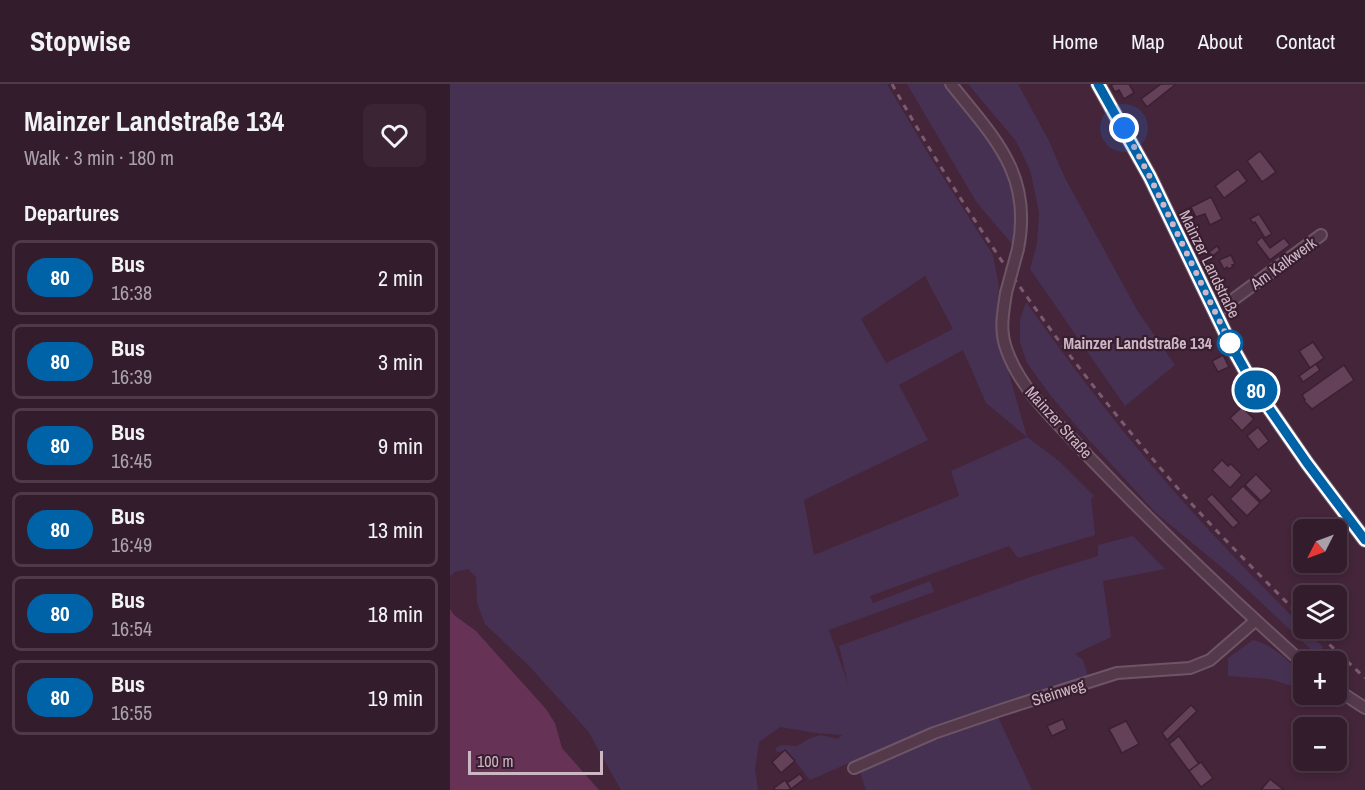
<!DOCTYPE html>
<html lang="en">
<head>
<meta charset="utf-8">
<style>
  body { margin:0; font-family:"Archivo Narrow",sans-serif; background:#3b2534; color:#f1f3f6; height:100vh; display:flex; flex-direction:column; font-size:22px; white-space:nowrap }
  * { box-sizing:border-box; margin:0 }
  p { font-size:20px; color:#a9a1a9 }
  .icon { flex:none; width:33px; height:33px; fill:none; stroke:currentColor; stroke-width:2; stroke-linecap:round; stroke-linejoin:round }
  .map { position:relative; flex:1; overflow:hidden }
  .drawer { display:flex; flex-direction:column; background:#331c2c; width:450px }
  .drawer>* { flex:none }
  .badge { padding:0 12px; border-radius:20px; font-size:21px; line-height:39px }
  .needle { width:39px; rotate:228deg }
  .buttons { position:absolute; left:843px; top:435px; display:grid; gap:12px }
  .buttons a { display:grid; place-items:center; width:54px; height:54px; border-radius:9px; background:#331c2c; box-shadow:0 3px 9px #0003,0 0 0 2px #4e3a48; font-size:30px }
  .scale { position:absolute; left:18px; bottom:15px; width:135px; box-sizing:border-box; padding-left:6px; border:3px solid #cdb7c5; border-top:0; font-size:16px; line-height:21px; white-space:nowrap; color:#cdb7c5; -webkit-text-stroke:4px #391e30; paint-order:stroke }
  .you { position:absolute; width:30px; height:30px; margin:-15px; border:4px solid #fff; border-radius:50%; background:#1a73e8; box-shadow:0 0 0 9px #1a73e833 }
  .map>.badge { position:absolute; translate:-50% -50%; box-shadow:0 0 0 3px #fff }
  h2 { padding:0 24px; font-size:22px; line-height:54px }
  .round { display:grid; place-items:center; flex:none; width:63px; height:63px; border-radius:9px; background:#3b2534 }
  .headline { display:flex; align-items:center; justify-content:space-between; height:102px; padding:0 24px }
  h1 { font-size:28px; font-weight:700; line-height:45px }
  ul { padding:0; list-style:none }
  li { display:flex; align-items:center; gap:18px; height:75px; margin:0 12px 9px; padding:0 12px; border:3px solid #4e3a48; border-radius:9px }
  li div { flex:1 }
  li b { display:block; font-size:22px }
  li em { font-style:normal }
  li .badge { min-width:66px; font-weight:700; text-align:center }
  header { display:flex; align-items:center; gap:36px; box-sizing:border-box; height:84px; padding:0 30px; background:#331c2c; border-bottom:2px solid #4e3a48 }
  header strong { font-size:28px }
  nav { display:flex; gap:33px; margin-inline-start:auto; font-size:21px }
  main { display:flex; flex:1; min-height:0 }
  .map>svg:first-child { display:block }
</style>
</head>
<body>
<header>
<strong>Stopwise</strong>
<nav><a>Home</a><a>Map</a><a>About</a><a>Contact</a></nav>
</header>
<main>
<section class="drawer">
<div class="headline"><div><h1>Mainzer Landstraße 134</h1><p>Walk · 3 min · 180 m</p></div><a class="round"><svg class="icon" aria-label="heart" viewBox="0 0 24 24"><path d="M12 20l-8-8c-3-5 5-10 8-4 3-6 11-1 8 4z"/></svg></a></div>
<h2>Departures</h2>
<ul>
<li><span class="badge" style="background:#0062a7;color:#fff">80</span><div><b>Bus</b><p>16:38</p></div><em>2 min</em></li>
<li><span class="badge" style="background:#0062a7;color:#fff">80</span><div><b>Bus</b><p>16:39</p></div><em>3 min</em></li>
<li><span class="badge" style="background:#0062a7;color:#fff">80</span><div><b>Bus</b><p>16:45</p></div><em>9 min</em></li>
<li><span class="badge" style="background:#0062a7;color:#fff">80</span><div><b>Bus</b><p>16:49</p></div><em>13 min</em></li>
<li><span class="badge" style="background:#0062a7;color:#fff">80</span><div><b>Bus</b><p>16:54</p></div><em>18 min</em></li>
<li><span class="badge" style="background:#0062a7;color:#fff">80</span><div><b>Bus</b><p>16:55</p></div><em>19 min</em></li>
</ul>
</section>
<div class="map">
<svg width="915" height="706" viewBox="0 0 915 706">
  <rect width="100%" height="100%" fill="#44253a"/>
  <g fill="#473152" fill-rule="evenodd">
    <path d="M0 0H437L482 76 543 171 549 203 546 233 547 252 550 268 558 286 577 353 609 377 644 412 641 415 645 451 568 474 559 462 420 512 423 519 480 497 484 508 379 546 398 600 389 562 586 491 648 472V461L683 452 715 485 653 497 661 553 625 570 633 576 638 592 604 603 547 631 582 706H416L406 676 360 696 337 667 327 668 325 664 332 661 347 662 360 654 371 651 388 655 392 651 366 649 330 643 309 658 305 685 308 706H171L138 647 79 582 35 540 27 519 26 493 18 485 5 488 0 492ZM475 192 503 245 436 279 411 235ZM513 266 536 319 577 353 501 387 509 412 364 471 354 416 478 356 449 301Z"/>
    <path d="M457 0H495C527 39 569 83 567 137 566 145 564 153 562 160L527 119Z"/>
    <path d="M518 0H568L598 55 615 94 687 226 725 281 675 322 580 185 587 159 589 128 580 86 566 57Z"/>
    <path d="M576 218C609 264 642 309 678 353 738 427 806 497 873 563L866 570 787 496 706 429 629 345 601 312 577 279 570 259V236Z"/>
    <path d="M803 556C824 561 837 577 853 590V603L852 605 819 595 778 592V574Z"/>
  </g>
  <path fill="#663255" d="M0 525 4 531 26 547 96 625 105 639 112 664 149 706H0Z"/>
  <g fill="#644159" stroke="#3b2032" stroke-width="1.5">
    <path d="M664 0H679L684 9 674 15 669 6 665 8 661 1Z"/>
    <path d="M711 0H726L697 23 691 15Z"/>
    <path d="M810 67 826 88 812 98 797 77Z"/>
    <path d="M788 85 797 97 774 114 765 102Z"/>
    <path d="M761 113 772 135 760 141 755 130 746 133 741 123Z"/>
    <path d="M809 130 822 150 815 154 805 138 803 139 800 135Z"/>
    <path d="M812 153 820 164 834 154 840 161 820 176 806 158Z"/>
    <path d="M767 162 770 166 762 173 759 168Z"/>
    <path d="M781 171 785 180 782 181 783 183 778 185 777 183 774 185 769 176Z"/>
    <path d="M863 258 874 274 860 284 849 267Z"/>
    <path d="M773 271 779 283 768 288 762 277Z"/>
    <path d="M866 280 870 286 853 298 849 292Z"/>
    <path d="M894 281 904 296 862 325 854 317 855 316 852 311Z"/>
    <path d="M792 323 804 335 792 347 780 334Z"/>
    <path d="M808 343 819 357 808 366 797 352Z"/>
    <path d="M772 376 778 382 781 380 792 391 780 404 762 386Z"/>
    <path d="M806 390 822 407 811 417 795 401Z"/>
    <path d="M793 402 810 419 797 432 780 415Z"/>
    <path d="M762 410 789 439 783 444 756 415Z"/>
    <path d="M741 621 747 627 717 656 712 649Z"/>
    <path d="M613 635 617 645 602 652 597 642Z"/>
    <path d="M676 637 689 660 672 669 659 645Z"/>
    <path d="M729 652 749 680 739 687 719 660Z"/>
    <path d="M335 666 345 677 331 689 322 678Z"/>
    <path d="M751 678 763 694 751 703 739 687Z"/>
    <path d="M350 690 354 695 341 705 337 699Z"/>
    <path d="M820 695 834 706H811Z"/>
    <path d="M335 696 341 705 338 706H325L324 704Z"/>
  </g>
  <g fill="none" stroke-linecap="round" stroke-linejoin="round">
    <g stroke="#6e5565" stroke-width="14">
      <g id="minor">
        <path d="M501 0C544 54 583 90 568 165"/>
        <path d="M556 209C553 230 549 246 557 267 572 308 608 339 637 371 706 443 779 513 854 580"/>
        <path d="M765 229 871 151"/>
        <path d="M886 605 915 624"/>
        <path d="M404 684 484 649 551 626 667 589 740 584 760 576 805 537"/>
      </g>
    </g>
    <g stroke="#6e5565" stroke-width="16">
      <path id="secondary" d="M648 0 700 93 781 261 805 304 857 379 915 456"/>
    </g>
    <use href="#minor" stroke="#54394b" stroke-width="10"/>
    <use href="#secondary" stroke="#67475b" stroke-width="14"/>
    <g stroke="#7b5b70" stroke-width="3" stroke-dasharray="6 6" stroke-linecap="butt">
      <path d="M442 0C524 146 621 282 731 408 770 452 813 494 854 536"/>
      <path d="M862 544 915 594"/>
    </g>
    <g stroke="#6e5565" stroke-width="14" stroke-linecap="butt">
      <path id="minor-bridge" d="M556 209 568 165"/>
    </g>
    <use href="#minor-bridge" stroke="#54394b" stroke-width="10"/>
  </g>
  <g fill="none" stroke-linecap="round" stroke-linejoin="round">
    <g stroke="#fff" stroke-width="14">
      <path id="line" d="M648 0 700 93 781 261 805 304 857 379 915 456"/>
    </g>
    <use href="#line" stroke="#0062a7" stroke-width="9"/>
    <path stroke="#cdb7c5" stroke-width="6" stroke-dasharray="0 10.8" d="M674 44 700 93 781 261 780 259"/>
  </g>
  <circle fill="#fff" stroke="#0062a7" stroke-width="3" cx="780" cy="259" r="12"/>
  <g text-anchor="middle" stroke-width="4.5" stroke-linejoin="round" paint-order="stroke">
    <g font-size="16" fill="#cdb7c5" stroke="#391e30">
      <text transform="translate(833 179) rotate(-36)" y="6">Am Kalkwerk</text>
      <text transform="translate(760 180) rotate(64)" y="6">Mainzer Landstraße</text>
      <text transform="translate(609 338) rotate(48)" y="6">Mainzer Straße</text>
      <text transform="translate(608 608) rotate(-18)" y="6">Steinweg</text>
    </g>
    <g font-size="16" font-weight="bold" fill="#cdb7c5" stroke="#391e30" text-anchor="end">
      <text x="762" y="265">Mainzer Landstraße 134</text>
    </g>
  </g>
</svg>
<div class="buttons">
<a><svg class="needle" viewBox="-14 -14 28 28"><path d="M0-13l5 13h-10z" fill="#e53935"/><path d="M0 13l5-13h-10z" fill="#a9a1a9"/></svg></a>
<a><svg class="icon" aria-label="layers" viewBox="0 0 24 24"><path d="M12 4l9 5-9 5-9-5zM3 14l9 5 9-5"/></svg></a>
<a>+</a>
<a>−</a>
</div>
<div class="scale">100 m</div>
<div class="you" style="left:674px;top:44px"></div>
<b class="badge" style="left:806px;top:306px;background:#0062a7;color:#fff">80</b>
</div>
</main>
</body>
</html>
